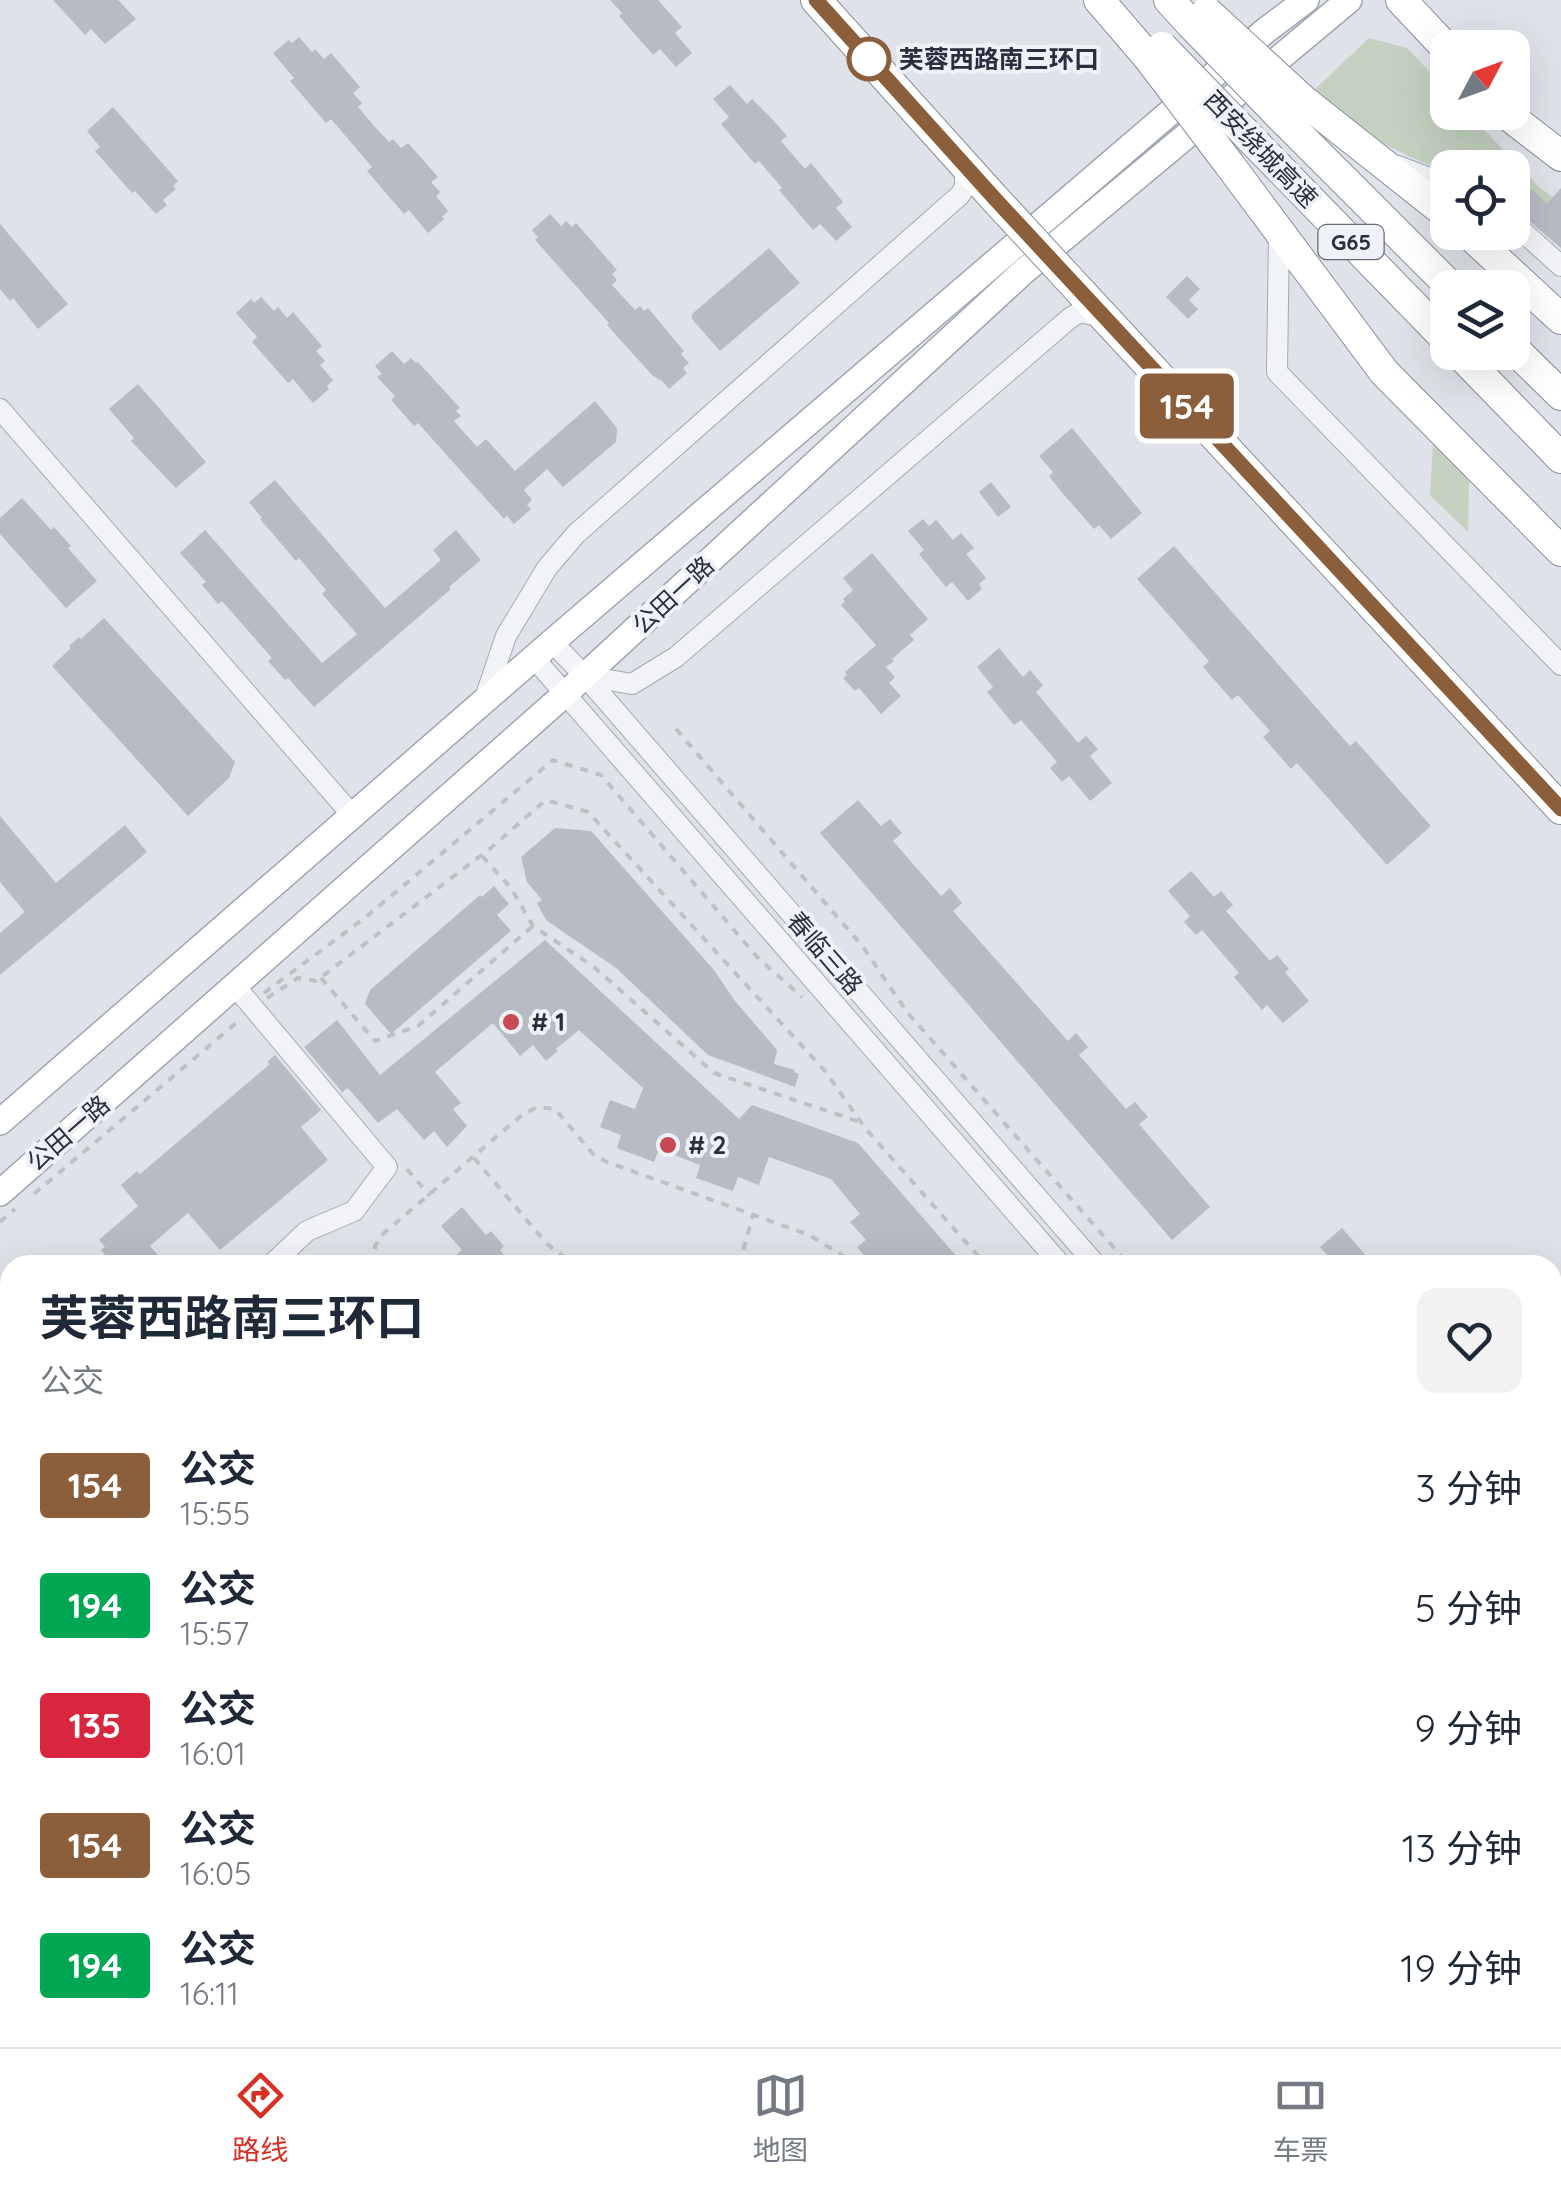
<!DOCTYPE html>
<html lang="zh">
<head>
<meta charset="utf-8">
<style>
  body { margin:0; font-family:Quicksand,"Noto Sans SC",sans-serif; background:#f2f2f3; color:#1f2937; height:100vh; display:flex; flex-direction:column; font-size:38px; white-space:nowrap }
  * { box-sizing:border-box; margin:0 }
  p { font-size:32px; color:#747a83 }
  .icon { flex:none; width:55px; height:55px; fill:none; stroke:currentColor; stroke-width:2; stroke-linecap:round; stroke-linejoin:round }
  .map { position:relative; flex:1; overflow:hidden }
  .sheet { position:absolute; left:0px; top:1255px; width:1562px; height:792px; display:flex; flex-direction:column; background:#fff; border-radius:30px 30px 0 0; box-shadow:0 10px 40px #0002 }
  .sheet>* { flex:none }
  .badge { padding:0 20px; border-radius:8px; font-size:35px; line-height:65px }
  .needle { width:65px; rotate:49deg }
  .controls { position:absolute; left:1430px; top:30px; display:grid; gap:20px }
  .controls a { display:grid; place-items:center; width:100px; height:100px; border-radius:20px; background:#fff; box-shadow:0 10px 40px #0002; font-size:50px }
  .map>.badge { position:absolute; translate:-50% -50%; box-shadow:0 0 0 5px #fff }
  .round { display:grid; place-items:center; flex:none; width:105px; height:105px; border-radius:20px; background:#f2f2f3 }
  .summary { display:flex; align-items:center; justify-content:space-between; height:170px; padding:0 40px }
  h1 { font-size:48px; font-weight:700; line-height:75px }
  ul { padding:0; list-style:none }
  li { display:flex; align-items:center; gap:30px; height:120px; padding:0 40px }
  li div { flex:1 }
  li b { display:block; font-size:38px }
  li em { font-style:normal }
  li .badge { min-width:110px; font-weight:700; text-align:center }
  .dock { display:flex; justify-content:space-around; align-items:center; height:140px; border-top:2px solid #e0e1e3; background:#fff; font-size:28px; color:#747a83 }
  .dock a { display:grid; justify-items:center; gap:5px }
  .dock .selected { color:#d93025 }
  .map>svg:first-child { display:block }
</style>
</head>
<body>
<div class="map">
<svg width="1561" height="2047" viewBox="0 0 1561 2047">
  <rect width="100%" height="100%" fill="#dfe2e8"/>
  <g fill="#c4d1c1">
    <path d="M1369 38 1407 48 1447 90 1448 112 1468 113 1540 188 1561 203V226L1529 195 1513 190 1512 168H1448L1447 171C1399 156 1349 125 1308 96Z"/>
    <path d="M1433 444 1469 478 1468 532 1430 495Z"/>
  </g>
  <g fill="#b7bbc4">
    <path d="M53 0H118L136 19 105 44 91 29 85 35Z"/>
    <path d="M610 0H658L682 27 675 33 692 53 676 67 660 49 653 55 619 16 622 13Z"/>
    <path d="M299 37 312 52 315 49 324 59 331 53 360 87 353 93 362 103 358 107 375 127 389 142 393 139 401 148 408 143 438 177 431 182 440 192 436 196 448 211 442 217 444 219 428 233 409 210 404 214 367 171 372 167 331 119 326 123 290 81 294 78 273 53 289 40 292 43Z"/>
    <path d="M730 85 747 104 752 99 774 121 787 136 781 141 805 169 811 163 843 202 836 208 852 227 836 241 820 224 813 230 779 190 782 188 759 161 755 164 721 124 729 117 713 99Z"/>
    <path d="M113 107 178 181 173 186 176 189 163 200 167 205 156 214 135 191 132 193 95 151 100 147 87 131Z"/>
    <path d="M1561 188V248L1515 209 1532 190 1547 204Z"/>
    <path d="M550 214 561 226 566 221 572 227 576 223 617 270 612 274 617 280 612 285 635 310 640 306 644 311 648 308 684 351 681 354 689 363 683 368 687 373 669 389 662 381 653 376 607 325 609 323 535 240 538 237 532 230Z"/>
    <path d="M0 224 68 304 38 329 13 298 10 301 0 289Z"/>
    <path d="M769 248 800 283 720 351 692 319V314Z"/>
    <path d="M1187 276 1200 289 1189 300 1198 309 1188 319 1166 297Z"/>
    <path d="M261 297 274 311 278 307 287 318 293 312 322 346 316 351 325 361 320 365 333 380 327 386 329 389 313 403 293 379 288 383 252 342 257 337 236 313 251 299 254 303Z"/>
    <path d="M392 351 404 364 411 358 416 363 418 362 460 408 456 411 461 416 454 421 477 447 486 439 515 471 595 401 617 428 616 442 563 487 547 469 524 490 532 500 527 505 531 509 514 524 507 516 504 519 418 423 414 426 391 400 395 396 377 377 382 374 375 366Z"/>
    <path d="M138 384 206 462 176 488 131 441 134 438 109 409Z"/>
    <path d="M1072 428 1142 513 1111 539 1099 525 1094 529 1059 489 1049 476 1053 472 1039 456Z"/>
    <path d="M275 480 385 608 441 560 433 550 456 530 481 560 449 587 451 589 314 707 288 678 285 680 268 661 272 658 222 601 218 604 202 585 206 582 180 553 205 530 322 663 357 634 322 594 326 590 299 558 296 561 260 519 262 518 249 502Z"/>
    <path d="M991 482 1011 507 998 517 979 492Z"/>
    <path d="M22 498 51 530 54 527 71 546 68 548 97 581 66 608 0 534V518Z"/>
    <path d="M923 519 929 526 936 520 953 540 961 533 974 548 966 554 986 578 979 584 982 589 968 601 952 582 946 587 919 554 924 550 908 531Z"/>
    <path d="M1174 546 1350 746 1356 741 1431 826 1387 865 1297 763 1291 769 1263 737 1270 731 1238 695 1232 700 1203 667 1209 661 1137 579Z"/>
    <path d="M872 553 928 619 910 635 914 640 892 659 894 661 886 667 895 677 889 683 901 696 881 714 859 688 855 691 843 678 847 675 845 672 876 645 841 605 845 602 843 599 853 590 843 578Z"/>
    <path d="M104 618 235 762 229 778 188 816 52 666 71 648 69 646 79 637 81 639Z"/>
    <path d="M999 648 1023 677 1030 670 1043 685 1036 692 1078 743 1086 736 1098 749 1090 756 1112 783 1090 801 1069 776 1062 782 1050 768 1057 762 1021 720 1014 725 987 692 993 687 977 667Z"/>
    <path d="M858 800 881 826 890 819 902 833 893 841 941 896 950 888 962 903 953 911 1068 1041 1076 1033 1088 1047 1079 1055 1126 1109 1135 1102 1148 1117 1139 1124 1210 1207 1172 1240 820 833Z"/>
    <path d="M0 816 56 883 125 825 147 852 0 975V933L25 912 0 882Z"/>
    <path d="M555 828 591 831 714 970 735 1001 777 1050 774 1064 795 1070 794 1072 799 1074 795 1087 708 1055 616 968 546 920 537 903 542 900 527 882 521 857Z"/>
    <path d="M1191 871 1214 897 1221 891 1233 905 1226 911 1270 961 1277 955 1289 969 1285 972 1309 1001 1283 1023 1267 1005 1262 1010 1234 977 1239 973 1202 930 1196 935 1184 922 1190 916 1168 891Z"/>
    <path d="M494 886 509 904 497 915 511 931 391 1034 365 1004 370 990 480 895 482 897Z"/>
    <path d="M545 940 739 1119 752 1105 858 1143 964 1265H872L857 1247 866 1240 850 1222 860 1214 831 1179 769 1157 759 1185 738 1177 733 1191 696 1178 700 1165 659 1149 654 1162 617 1148 621 1135 600 1127 610 1100 635 1109 643 1088 579 1030 556 1049 558 1051 546 1061 533 1045 520 1056 493 1023 435 1072 461 1103 453 1109 467 1126 447 1147 434 1131 424 1140 397 1109 378 1123 348 1088 342 1092 304 1047 337 1020 380 1075Z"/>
    <path d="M275 1055 321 1110 301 1127 328 1160 220 1250 188 1213 150 1246 159 1256 149 1265H114L101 1250 105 1247 99 1240 138 1206 121 1185 137 1171 140 1174 270 1064 267 1062Z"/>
    <path d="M462 1207 486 1235 491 1231 504 1246 500 1250 513 1265H463L455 1256 462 1250 441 1226Z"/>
    <path d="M1342 1228 1374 1265H1336L1320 1247Z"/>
  </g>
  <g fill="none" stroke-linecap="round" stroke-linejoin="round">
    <g stroke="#a5a9b2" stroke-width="22">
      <g id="minor">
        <path d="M1398 166 1448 185"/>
        <path d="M1512 222 1561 266"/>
        <path d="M1279 233 1277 372 1561 665"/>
        <path d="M0 409 352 815"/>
        <path d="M552 642 585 676 1096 1265"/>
        <path d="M534 658 1061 1265"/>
        <path d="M585 676 632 684 676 657 1070 318 1080 312 1102 317"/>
        <path d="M484 701 506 636 547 568 576 534 960 195 965 187V166"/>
        <path d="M235 986 387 1167 354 1211 307 1231 271 1265"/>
        <path d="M1552 1792 1561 1802"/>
        <path d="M1552 1831 1561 1841"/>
      </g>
    </g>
    <g stroke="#9fa6b3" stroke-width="28">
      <g id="major">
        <path d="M0 1122 552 642 1265 31 1306 0"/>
        <path d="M0 1193 565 694 1023 272 1349 0"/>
        <path d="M1550 2047 1561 2037"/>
      </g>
    </g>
    <g stroke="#878f9e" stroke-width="32">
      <g id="highway">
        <path d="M816 0 996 200"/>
        <path d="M1099 0 1148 57"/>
        <path d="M1169 0 1191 24"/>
        <path d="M1401 0 1448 50"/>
        <path d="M1304 101 1448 215"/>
        <path d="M1504 112 1561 156"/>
        <path d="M1282 118 1452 288"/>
        <path d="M1254 142 1448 341"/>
        <path d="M1229 164 1384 372 1561 551"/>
        <path d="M1467 232 1561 319"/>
        <path d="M1080 291 1561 809"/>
        <path d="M1512 347 1561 395"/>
        <path d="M1458 352 1561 458"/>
      </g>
    </g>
    <g stroke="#bec0c6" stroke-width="4" stroke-dasharray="8 8" stroke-linecap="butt">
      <path d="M676 729 863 947 907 1012 1129 1265"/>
      <path d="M482 856 511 888 533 926 594 967 714 1073 860 1122"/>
      <path d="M321 978 375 1041 418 1026 533 926"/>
      <path d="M264 993 366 917 553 760 601 775 758 958 802 997"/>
      <path d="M267 998 298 978 316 981 492 847 546 800 588 812 825 1071 865 1128 986 1265"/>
      <path d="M474 1158 547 1244 563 1256 569 1265"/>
      <path d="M407 1169 430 1196"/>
      <path d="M34 1194 241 1019"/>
      <path d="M0 1222 15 1209"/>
      <path d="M376 1265 375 1246 383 1234 523 1114 538 1107 555 1109 594 1155 607 1162 809 1235 842 1255 851 1265"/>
      <path d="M739 1265 753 1215"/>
      <path d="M1552 1744 1561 1756"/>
      <path d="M1552 1923 1556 1927 1559 1958 1552 1963"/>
      <path d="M472 2038 482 2047"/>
      <path d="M683 2038 694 2047"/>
      <path d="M892 2038 894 2047"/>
      <path d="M1062 2038 1070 2047"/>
      <path d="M1200 2038 1207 2047"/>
      <path d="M284 2047 295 2038"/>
      <path d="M601 2047 612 2038"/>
      <path d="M835 2047 847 2038"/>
      <path d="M1113 2047 1120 2038"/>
      <path d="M1455 2047 1466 2038"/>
    </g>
    <use href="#minor" stroke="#f2f3f6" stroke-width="20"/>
    <use href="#major" stroke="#fff" stroke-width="25"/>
    <use href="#highway" stroke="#fff" stroke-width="30"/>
    <g stroke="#878f9e" stroke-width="32" stroke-linecap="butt">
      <g id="highway-bridge">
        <path d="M1207 12 1304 101"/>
        <path d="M1191 24 1282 118"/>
        <path d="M1162 47 1254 142"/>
        <path d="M1148 57 1229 164"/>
        <path d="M996 200 1080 291"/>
      </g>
    </g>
    <use href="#highway-bridge" stroke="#fff" stroke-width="30"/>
  </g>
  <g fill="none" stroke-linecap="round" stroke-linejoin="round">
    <g stroke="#fff" stroke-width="22">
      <path id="line" d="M816 0 996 200 1561 809"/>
    </g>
    <use href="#line" stroke="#8b5e3c" stroke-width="15"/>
  </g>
  <circle fill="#fff" stroke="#8b5e3c" stroke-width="5" cx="869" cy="59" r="20"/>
  <g fill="#c84954" stroke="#eff1f6" stroke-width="4">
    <circle cx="511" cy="1022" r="10"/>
    <circle cx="668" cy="1145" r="10"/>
  </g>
  <g text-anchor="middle" stroke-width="8" stroke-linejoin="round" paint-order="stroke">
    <rect fill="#eff1f6" stroke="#646975" stroke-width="2.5" x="1318.5" y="225" width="65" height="34" rx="8"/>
    <g font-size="22" font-weight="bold" fill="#292f3e">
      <text x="1351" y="250">G65</text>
    </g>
    <g font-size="25" font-weight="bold" fill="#292f3e" stroke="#eff1f6" text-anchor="start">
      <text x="899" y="68">芙蓉西路南三环口</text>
    </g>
    <g font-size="25" fill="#292f3e" stroke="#eff1f6">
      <text transform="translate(1261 149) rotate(46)" y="9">西安绕城高速</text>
      <text transform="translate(673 595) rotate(-43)" y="9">公田一路</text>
      <text transform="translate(825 953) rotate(49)" y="9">春临三路</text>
      <text transform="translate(68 1133) rotate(-41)" y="9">公田一路</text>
    </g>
    <g font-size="25" font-weight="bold" fill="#292f3e" stroke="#eff1f6" text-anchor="start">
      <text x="531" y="1031"># 1</text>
      <text x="688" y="1154"># 2</text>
    </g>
  </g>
</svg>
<div class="controls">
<a><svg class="needle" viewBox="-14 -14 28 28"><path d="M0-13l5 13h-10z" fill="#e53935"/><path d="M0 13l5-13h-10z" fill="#747a83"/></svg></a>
<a><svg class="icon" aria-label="locate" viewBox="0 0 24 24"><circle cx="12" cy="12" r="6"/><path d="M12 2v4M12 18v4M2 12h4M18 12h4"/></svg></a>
<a><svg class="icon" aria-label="layers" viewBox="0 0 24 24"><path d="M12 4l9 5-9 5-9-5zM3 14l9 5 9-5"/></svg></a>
</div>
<b class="badge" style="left:1187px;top:406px;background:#8b5e3c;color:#fff">154</b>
<section class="sheet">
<div class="summary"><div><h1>芙蓉西路南三环口</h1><p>公交</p></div><a class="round"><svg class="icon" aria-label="heart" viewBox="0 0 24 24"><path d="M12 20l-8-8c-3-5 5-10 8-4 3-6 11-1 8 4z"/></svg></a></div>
<ul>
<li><span class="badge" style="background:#8b5e3c;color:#fff">154</span><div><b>公交</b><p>15:55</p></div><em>3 分钟</em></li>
<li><span class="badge" style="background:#00a651;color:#fff">194</span><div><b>公交</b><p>15:57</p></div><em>5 分钟</em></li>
<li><span class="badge" style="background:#d7263d;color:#fff">135</span><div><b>公交</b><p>16:01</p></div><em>9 分钟</em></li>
<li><span class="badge" style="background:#8b5e3c;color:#fff">154</span><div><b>公交</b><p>16:05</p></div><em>13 分钟</em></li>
<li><span class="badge" style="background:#00a651;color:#fff">194</span><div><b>公交</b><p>16:11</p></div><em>19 分钟</em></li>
</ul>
</section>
</div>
<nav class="dock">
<a class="selected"><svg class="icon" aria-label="directions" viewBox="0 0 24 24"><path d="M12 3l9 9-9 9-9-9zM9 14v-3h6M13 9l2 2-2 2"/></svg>路线</a>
<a><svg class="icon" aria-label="map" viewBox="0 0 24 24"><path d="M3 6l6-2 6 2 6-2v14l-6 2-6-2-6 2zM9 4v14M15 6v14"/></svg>地图</a>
<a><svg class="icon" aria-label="tickets" viewBox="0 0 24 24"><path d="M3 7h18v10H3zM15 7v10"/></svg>车票</a>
</nav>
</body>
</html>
